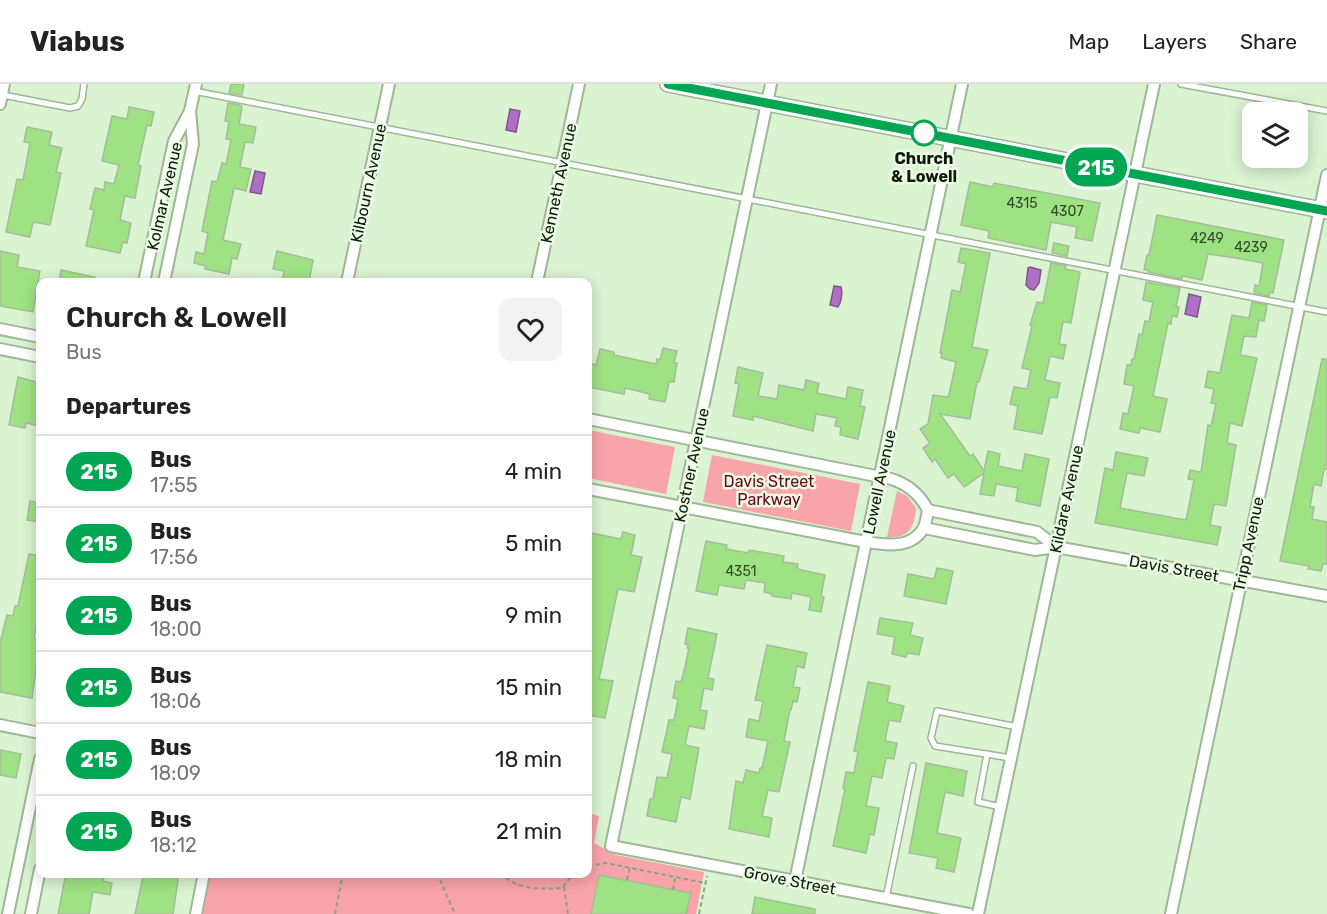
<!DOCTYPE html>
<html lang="en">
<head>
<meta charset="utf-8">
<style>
  body { margin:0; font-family:Rubik,sans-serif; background:#f2f2f2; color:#222; height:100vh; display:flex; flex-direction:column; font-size:22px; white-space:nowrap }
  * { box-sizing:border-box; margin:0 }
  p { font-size:20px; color:#767676 }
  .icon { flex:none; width:33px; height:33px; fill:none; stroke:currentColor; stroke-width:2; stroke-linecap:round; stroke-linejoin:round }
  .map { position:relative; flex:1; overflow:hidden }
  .sheet { position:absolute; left:36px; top:194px; width:556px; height:600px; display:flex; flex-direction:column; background:#fff; border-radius:12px; box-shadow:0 3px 15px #0003 }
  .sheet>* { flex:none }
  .badge { padding:0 12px; border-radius:20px; font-size:21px; line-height:39px }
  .buttons { position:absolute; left:1242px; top:18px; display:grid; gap:12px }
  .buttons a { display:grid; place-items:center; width:66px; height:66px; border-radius:12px; background:#fff; box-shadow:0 3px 15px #0003; font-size:30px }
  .map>.badge { position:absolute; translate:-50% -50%; box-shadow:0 0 0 3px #fff }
  h2 { padding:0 30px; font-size:22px; line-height:54px }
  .round { display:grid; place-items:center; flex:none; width:63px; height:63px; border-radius:12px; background:#f2f2f2 }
  .summary { display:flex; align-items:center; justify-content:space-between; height:102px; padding:0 30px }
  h1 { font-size:28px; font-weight:600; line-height:45px }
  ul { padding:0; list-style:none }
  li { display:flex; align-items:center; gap:18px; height:72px; padding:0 30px; border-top:2px solid #e0e0e0 }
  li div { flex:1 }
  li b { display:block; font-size:22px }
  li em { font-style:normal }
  li .badge { min-width:66px; font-weight:700; text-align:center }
  header { display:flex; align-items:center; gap:36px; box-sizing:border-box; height:84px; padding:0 30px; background:#fff; border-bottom:2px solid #e0e0e0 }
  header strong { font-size:28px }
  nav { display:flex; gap:33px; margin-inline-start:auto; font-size:21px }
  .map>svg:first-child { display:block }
</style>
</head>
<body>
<header>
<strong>Viabus</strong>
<nav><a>Map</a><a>Layers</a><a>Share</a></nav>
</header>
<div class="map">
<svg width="1327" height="830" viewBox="0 0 1327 830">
  <rect width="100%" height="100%" fill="#daf3d1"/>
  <g fill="#f9a4a8">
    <path d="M588 346 675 363 666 410 588 394Z"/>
    <path d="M712 371 860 400 851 447 703 418Z"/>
    <path d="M897 407 907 412 916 424C915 443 908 455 887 453Z"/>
    <path d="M588 729 599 732 594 759 616 771 704 788 696 830H201L209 789H588Z"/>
  </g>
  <g fill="#b06fc6" stroke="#80558e" stroke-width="1.5">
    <path d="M510 25 520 27 516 48 506 46Z"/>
    <path d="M255 87 265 89 261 110 250 108Z"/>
    <path d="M1030 183 1041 186 1039 199 1034 206 1030 205 1026 201 1028 184Z"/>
    <path d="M834 202 841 203C843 209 841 219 838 223L830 221Z"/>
    <path d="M1189 210 1201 213 1197 233 1185 230Z"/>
  </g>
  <g fill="#9fe284" stroke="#a4bc9b" stroke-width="1.5">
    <path d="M231 0H244L242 11 229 9Z"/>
    <path d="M228 19 240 21 242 23 239 40 256 43 253 59 245 58 240 83 251 85 246 107 234 104 223 156 241 160 237 175 232 174 229 190 205 185 206 182 194 179 196 168 204 170 208 149 202 147 212 97 217 98 222 79 226 80 231 56 226 55 229 38 225 37Z"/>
    <path d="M129 23 154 28 151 42 147 41 138 81 141 82 135 114 125 112 120 136 131 139 127 159 123 158 120 169 86 162 94 126 90 125 95 104 104 106 105 98 114 100 119 81 102 77 112 32 127 35Z"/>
    <path d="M27 43 52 48 49 61 62 64 56 88 61 89 50 141 33 138 30 153 6 148 17 95 23 96 30 59 24 58Z"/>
    <path d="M970 98 993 103 994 99 1100 119 1092 157 1075 154 1077 143 1051 138 1046 166 988 154 989 147 961 141Z"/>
    <path d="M1157 131 1284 156 1273 209 1270 208 1269 212 1254 209 1255 201 1259 202 1263 179 1236 174 1208 170 1202 196 1182 192V195L1148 188V186H1144L1147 171H1149Z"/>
    <path d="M1054 159 1069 162 1067 172 1052 169Z"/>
    <path d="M961 164 990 169 972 263 988 266 979 298H977L970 335 940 330 970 372 973 370 984 387 988 367 1000 370 998 382 1022 387 1025 370 1049 375 1040 422 1016 417 1018 404 996 400 994 412 980 410 984 389 964 403 954 390 948 394 935 375 932 378 923 364 930 359 920 345 928 340 933 311 947 313 949 311 956 278 941 274 942 269H940L952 206 960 208 966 180 958 178Z"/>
    <path d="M0 167 19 171 17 183 40 187 33 228 0 222Z"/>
    <path d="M277 167 313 176 309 198H282L284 187 273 185Z"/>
    <path d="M1051 179 1066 182 1065 185 1080 188 1071 239 1063 238 1059 260 1066 261 1063 275 1050 272 1045 296 1060 299 1057 314 1050 313 1042 350 1014 345 1018 322 1010 320 1014 303 1027 305 1031 286 1022 284 1032 242 1030 241 1037 218 1043 219Z"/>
    <path d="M61 186 95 193V198H59Z"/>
    <path d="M1146 198 1180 204 1176 223H1179L1177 233 1172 232 1171 240 1168 239 1153 312 1167 315 1160 348 1140 344 1139 349 1120 345 1123 329 1128 330 1134 302 1124 300 1127 281H1131L1132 275H1134L1139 250 1142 251 1145 237 1149 238 1153 218 1143 216Z"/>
    <path d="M1252 218 1267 221 1264 237 1259 236 1256 253 1244 252 1240 271 1257 274 1242 342 1230 339 1227 359 1236 361 1226 422 1214 420 1210 441 1221 443 1217 461 1095 439 1105 384 1113 386 1116 368 1148 374 1144 392 1127 389 1120 424 1186 436 1194 396 1188 395 1190 386 1201 388 1208 341 1211 342 1216 320 1211 319 1214 305 1205 303 1208 287 1220 289 1232 231 1249 234Z"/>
    <path d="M663 264 677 267 674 279H677L674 298H669L665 318 649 315 650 310 625 304 624 310 588 303V279L596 281 600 265 614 268V271L656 280 657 275 660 276Z"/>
    <path d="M1322 275H1327V385H1324L1321 402 1314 400 1310 423H1314L1312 435 1327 438V480H1323L1321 487 1308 485 1309 482 1280 477Z"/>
    <path d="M738 283 763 289 758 312 777 315 779 301 804 306 806 296 819 299 817 309 846 315 848 303 863 306 860 322 865 323 858 355 840 351 841 343 835 342 837 334 816 330 813 347 753 332V336L733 332 739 300 735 299Z"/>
    <path d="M18 293 40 299V342L26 339 25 344 9 341Z"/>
    <path d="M30 417 40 419V438L27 436Z"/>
    <path d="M623 448 635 451 631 471 642 473 634 508 618 505 599 595 613 597 605 634 588 631V462L591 449 621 455Z"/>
    <path d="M706 457 727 461 726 465 748 469 749 466 784 472 783 478 798 480 797 485 825 491 821 512 824 513 821 528 809 526 811 513 792 509 791 515 772 512V510L764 508 765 499 746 496 744 505 719 501 717 511 696 507Z"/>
    <path d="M29 470 40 472V523L34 555 40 556V572L38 571 32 614 0 608V559L7 531 13 532 15 522H18Z"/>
    <path d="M937 484 953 487 946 520 904 512 908 490 934 495Z"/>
    <path d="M880 534 913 539 910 551 923 554 919 571 907 569 906 573 892 570 895 553 877 550Z"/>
    <path d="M688 544 717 550 708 594 714 595 712 606 704 604 700 626 707 627 704 645 689 642 685 661 699 664 690 715 681 713 676 738 647 732 650 715H653L657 693 667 694 672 670 662 668 669 636H674L678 615 673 614 676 597 681 598 685 583 689 564H687L688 560H685Z"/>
    <path d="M767 561 807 569 804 584 797 582 793 603 800 604 797 618 793 617 791 626H790L784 657 790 658 779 708 768 706 762 732 772 734 769 753 729 745 736 697 743 699 746 686 759 689 760 684H762L768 657 746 653 749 635 759 637 763 617 755 616Z"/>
    <path d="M868 598 890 602 887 618 904 622 900 638 889 636 885 657 897 659 894 675 886 674 882 694 872 692 866 722 879 724 874 751 870 750 866 769 833 762 845 705 843 704 846 688 854 689 858 668 854 667Z"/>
    <path d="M0 666 21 670 16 694 0 691Z"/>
    <path d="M926 679 967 687 963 712 945 708 937 749 961 754 954 788 936 784 938 774 909 769Z"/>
    <path d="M66 789H105L103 797 112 799 110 811 93 808 89 830H58Z"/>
    <path d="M157 789H179L173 830H135L143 792 156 794Z"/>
    <path d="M599 791 691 809 686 830H591Z"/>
    <path d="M755 813 815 825V830H752Z"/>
  </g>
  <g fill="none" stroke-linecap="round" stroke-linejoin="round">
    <g stroke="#9fb796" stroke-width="8">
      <g id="lane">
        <path d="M1181 0 1327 27"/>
        <path d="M194 7 1327 228"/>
        <path d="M3 11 70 24 78 22 82 15 84 0"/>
        <path d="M987 670 978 718 1001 723"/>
        <path d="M1011 674 935 662 931 654 937 627 1018 643"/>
        <path d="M886 814 913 682"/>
      </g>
    </g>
    <g stroke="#9fb796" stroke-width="14">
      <g id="street">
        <path d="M771 0 611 762 969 830"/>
        <path d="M0 20 4 0"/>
        <path d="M144 198 174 57 190 27 196 0"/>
        <path d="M164 198 193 60 190 27"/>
        <path d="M347 198 389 0"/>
        <path d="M537 198 579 0"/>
        <path d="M0 245 40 253"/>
        <path d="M0 265 40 273"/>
        <path d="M588 335 891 395C908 400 920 411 928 426 927 432 926 440 923 445 911 465 886 461 866 458L588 405"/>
        <path d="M928 426 1037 448 1056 463"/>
        <path d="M924 444 1035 466 1056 463 1327 512"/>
        <path d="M0 641 40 649"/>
        <path d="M795 797 962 0"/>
        <path d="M8 830 40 675"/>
        <path d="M31 830 40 785"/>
        <path d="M196 830 204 789"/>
        <path d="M978 830 1154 0"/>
        <path d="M1171 830 1327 91"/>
      </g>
    </g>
    <g stroke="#9fb796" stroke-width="18">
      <path id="secondary" d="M668 0 1327 127"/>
    </g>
    <g stroke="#8fa288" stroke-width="2" stroke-dasharray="4.5 3" stroke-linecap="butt">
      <path d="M588 782 606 779 705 799"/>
      <path d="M437 789 455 830"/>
      <path d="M500 789C517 806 539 805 562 804L574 789"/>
      <path d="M627 796 630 783"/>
      <path d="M564 803 568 830"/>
      <path d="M673 806 675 794"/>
      <path d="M335 830 343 789"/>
      <path d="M699 830 707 792"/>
    </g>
    <use href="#lane" stroke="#fff" stroke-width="5"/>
    <use href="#street" stroke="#fff" stroke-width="10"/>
    <use href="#secondary" stroke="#fff" stroke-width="15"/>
  </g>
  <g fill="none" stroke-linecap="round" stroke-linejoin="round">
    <g stroke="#fff" stroke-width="14">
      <path id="line" d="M668 0 1327 127"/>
    </g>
    <use href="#line" stroke="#00a651" stroke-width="9"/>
  </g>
  <circle fill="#fff" stroke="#00a651" stroke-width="3" cx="924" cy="49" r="12"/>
  <g text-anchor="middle" stroke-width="5" stroke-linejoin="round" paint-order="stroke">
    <g font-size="14" fill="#334a2a">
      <text x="1022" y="124">4315</text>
      <text x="1067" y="132">4307</text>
      <text x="1207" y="159">4249</text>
      <text x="1251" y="168">4239</text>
      <text x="741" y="492">4351</text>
    </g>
    <g font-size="16" font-weight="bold" fill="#0f180c" stroke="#eafee3">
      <text x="924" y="80">Church<tspan x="924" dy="18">&amp; Lowell</tspan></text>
    </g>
    <g font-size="16" fill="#0f180c" stroke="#eafee3">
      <text transform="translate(368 99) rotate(-78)" y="6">Kilbourn Avenue</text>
      <text transform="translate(558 99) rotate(-78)" y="6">Kenneth Avenue</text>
      <text transform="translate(164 112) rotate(-77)" y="6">Kolmar Avenue</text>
      <text transform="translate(691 381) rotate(-78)" y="6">Kostner Avenue</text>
      <text transform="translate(879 398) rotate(-78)" y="6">Lowell Avenue</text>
      <text transform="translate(1066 415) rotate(-78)" y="6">Kildare Avenue</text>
      <text transform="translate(1248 460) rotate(-78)" y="6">Tripp Avenue</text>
      <text transform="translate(1174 484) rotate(10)" y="6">Davis Street</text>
      <text transform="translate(790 796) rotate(11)" y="6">Grove Street</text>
    </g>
    <g font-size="16" fill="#70011e" stroke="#eafee3">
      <text x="769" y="403">Davis Street<tspan x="769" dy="18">Parkway</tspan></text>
    </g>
  </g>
</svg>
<div class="buttons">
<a><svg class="icon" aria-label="layers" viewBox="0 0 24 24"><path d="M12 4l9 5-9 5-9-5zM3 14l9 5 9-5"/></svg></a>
</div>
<b class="badge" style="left:1096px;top:83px;background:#00a651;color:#fff">215</b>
<section class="sheet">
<div class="summary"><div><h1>Church &amp; Lowell</h1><p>Bus</p></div><a class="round"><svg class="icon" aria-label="heart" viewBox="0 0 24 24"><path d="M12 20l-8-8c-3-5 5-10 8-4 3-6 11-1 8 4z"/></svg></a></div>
<h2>Departures</h2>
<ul>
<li><span class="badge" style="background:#00a651;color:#fff">215</span><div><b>Bus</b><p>17:55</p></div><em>4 min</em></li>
<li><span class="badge" style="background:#00a651;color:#fff">215</span><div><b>Bus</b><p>17:56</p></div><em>5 min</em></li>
<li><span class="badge" style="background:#00a651;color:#fff">215</span><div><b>Bus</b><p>18:00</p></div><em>9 min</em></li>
<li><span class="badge" style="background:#00a651;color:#fff">215</span><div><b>Bus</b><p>18:06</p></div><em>15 min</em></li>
<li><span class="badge" style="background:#00a651;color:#fff">215</span><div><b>Bus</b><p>18:09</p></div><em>18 min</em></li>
<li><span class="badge" style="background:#00a651;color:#fff">215</span><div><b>Bus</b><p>18:12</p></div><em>21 min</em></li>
</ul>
</section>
</div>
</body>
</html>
